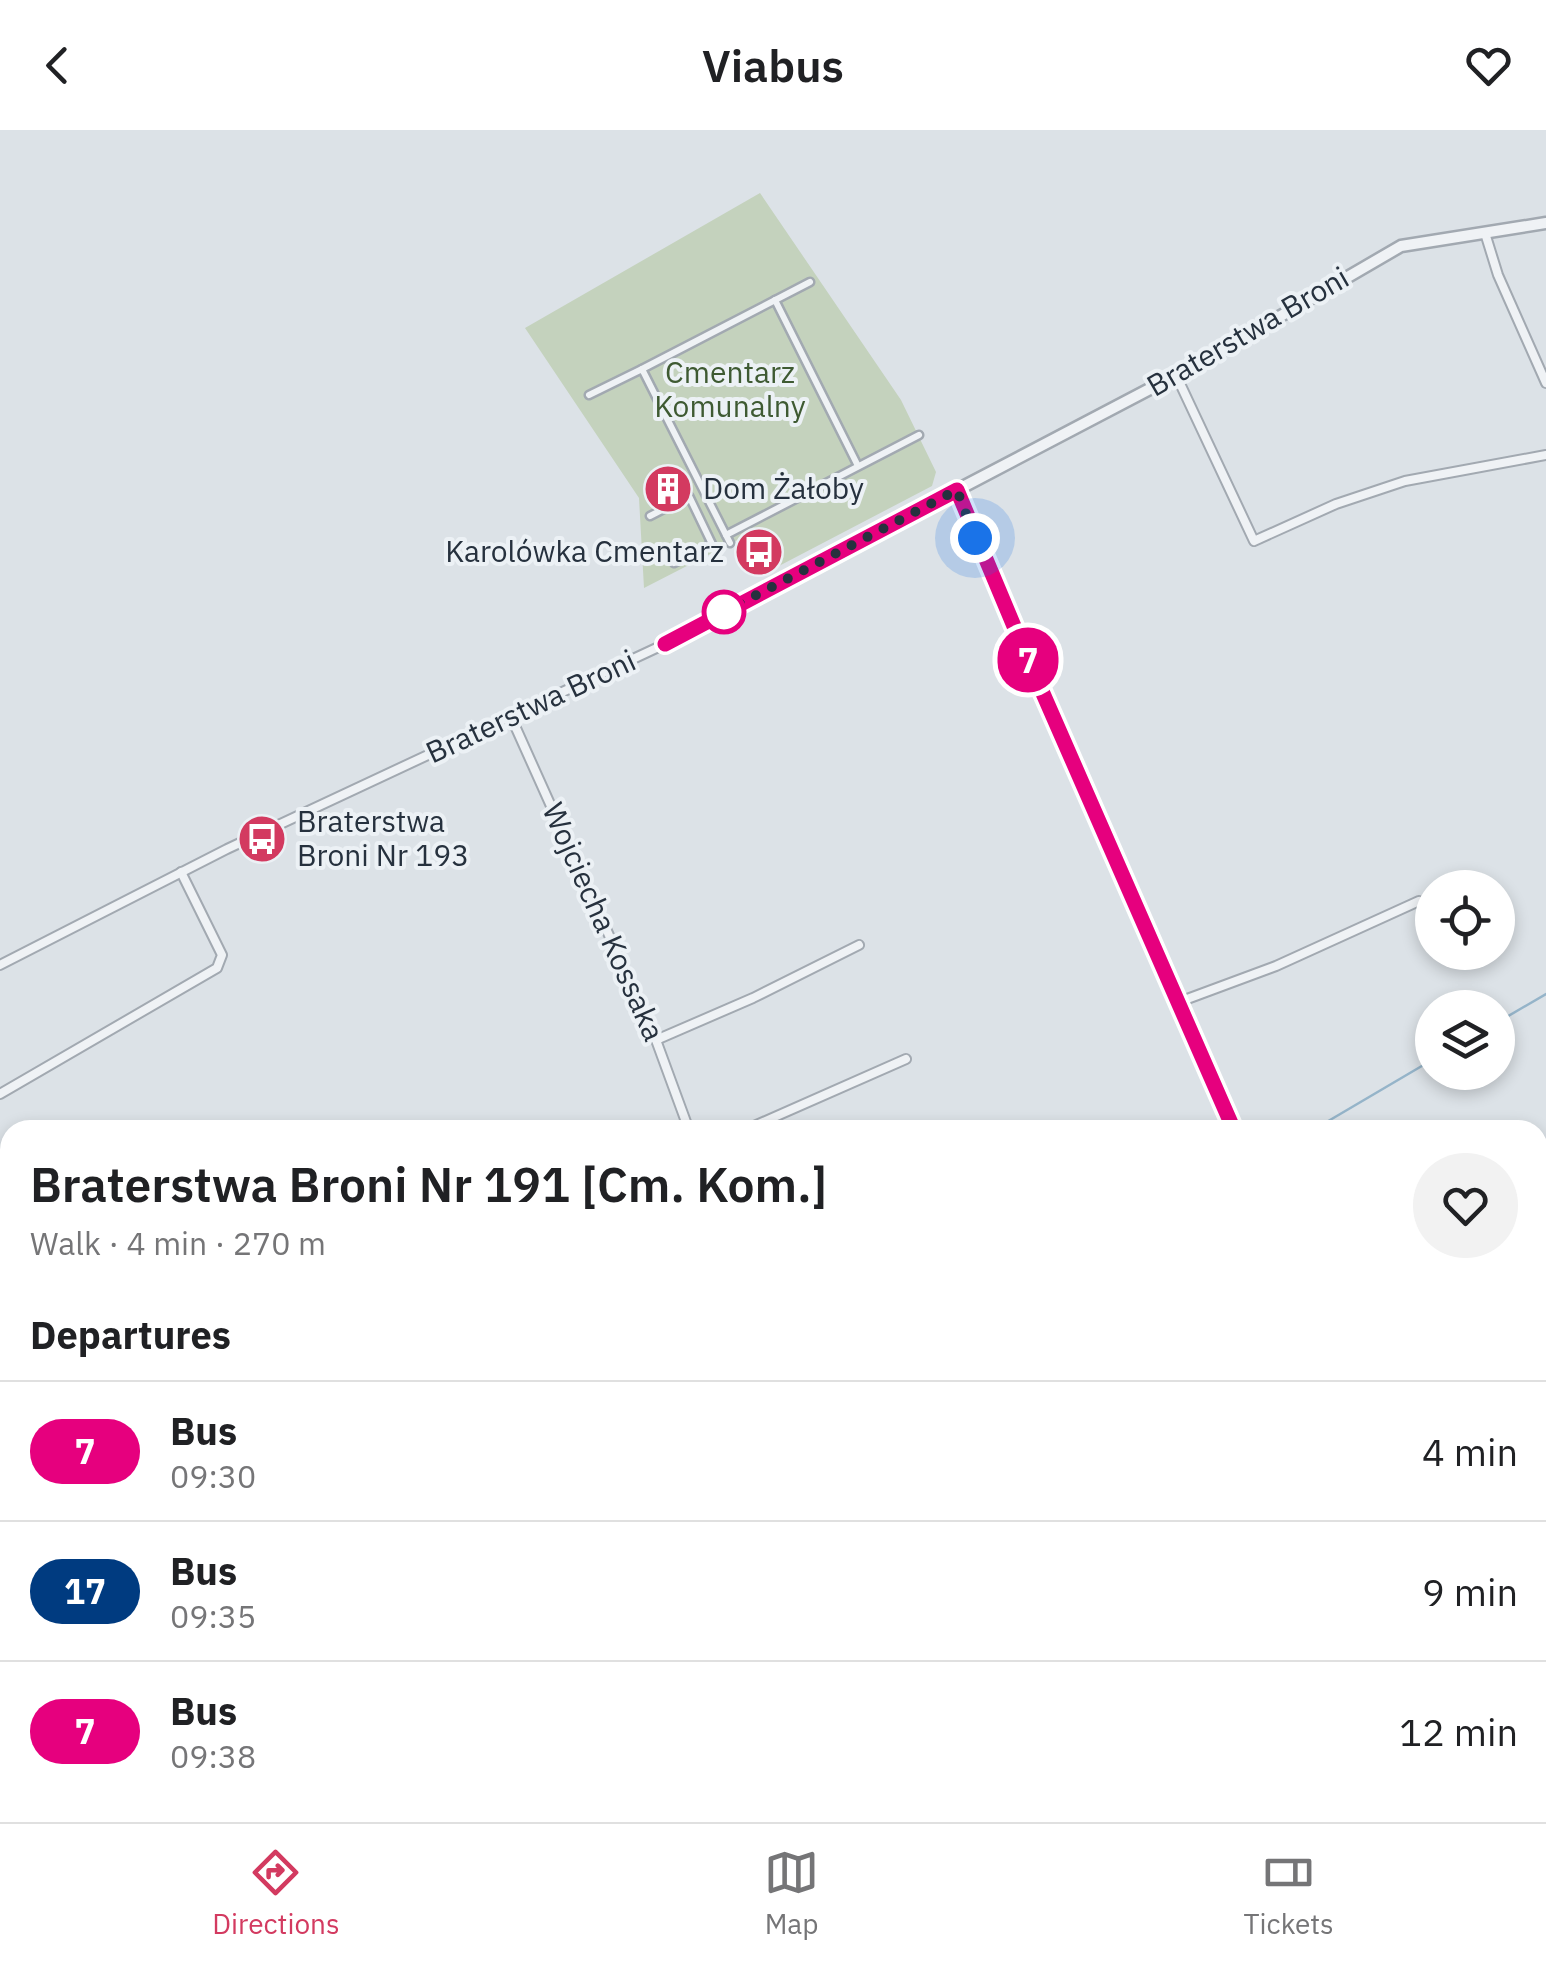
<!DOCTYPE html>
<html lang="en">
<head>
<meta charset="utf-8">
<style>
  body { margin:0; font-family:"IBM Plex Sans",sans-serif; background:#f2f2f2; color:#202124; height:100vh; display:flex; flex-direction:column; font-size:38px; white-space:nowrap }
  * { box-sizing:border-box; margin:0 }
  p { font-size:32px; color:#757577 }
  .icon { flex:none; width:55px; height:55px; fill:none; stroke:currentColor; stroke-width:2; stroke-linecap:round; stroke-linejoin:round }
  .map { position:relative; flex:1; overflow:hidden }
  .details { position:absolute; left:0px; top:990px; width:1548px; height:702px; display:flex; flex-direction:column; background:#fff; border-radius:30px 30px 0 0; box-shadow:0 5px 15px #0003 }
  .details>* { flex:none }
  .badge { padding:0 20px; border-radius:32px; font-size:35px; line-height:65px }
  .controls { position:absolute; left:1415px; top:740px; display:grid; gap:20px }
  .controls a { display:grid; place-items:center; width:100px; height:100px; border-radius:50%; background:#fff; box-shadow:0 5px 15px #0003; font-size:50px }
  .you { position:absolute; width:50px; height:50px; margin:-25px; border:8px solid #fff; border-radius:50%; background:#1a73e8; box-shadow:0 0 0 15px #1a73e833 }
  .map>.badge { position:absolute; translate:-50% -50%; box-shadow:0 0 0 5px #fff }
  h2 { padding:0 30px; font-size:38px; line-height:90px }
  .round { display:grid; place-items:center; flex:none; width:105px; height:105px; border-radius:52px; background:#f2f2f2 }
  .headline { display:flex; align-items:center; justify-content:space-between; height:170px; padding:0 30px }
  h1 { font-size:48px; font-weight:600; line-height:75px }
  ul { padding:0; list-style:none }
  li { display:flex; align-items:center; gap:30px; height:140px; padding:0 30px; border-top:2px solid #e0e0e0 }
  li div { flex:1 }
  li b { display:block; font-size:38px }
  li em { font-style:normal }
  li .badge { min-width:110px; font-weight:700; text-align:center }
  header { display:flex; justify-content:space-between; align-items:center; height:130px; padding:0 30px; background:#fff; font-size:45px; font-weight:600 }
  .tabs { display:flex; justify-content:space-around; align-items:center; height:140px; border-top:2px solid #e0e0e0; background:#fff; font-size:28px; color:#757577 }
  .tabs a { display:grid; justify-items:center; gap:5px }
  .tabs .current { color:#d33a60 }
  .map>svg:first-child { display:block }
</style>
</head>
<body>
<header><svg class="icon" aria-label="back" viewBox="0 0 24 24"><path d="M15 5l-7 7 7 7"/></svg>Viabus<svg class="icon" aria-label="heart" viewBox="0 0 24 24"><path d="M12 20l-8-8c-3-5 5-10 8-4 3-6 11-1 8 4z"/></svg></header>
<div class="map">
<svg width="1546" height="1692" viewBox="0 0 1546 1692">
  <rect width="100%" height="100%" fill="#dce2e7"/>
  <g fill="#c4d2bd">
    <path d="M760 63 901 270 936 342 932 356 777 437 757 400 644 458 639 368 525 198Z"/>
    <path d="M0 1517 10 1537V1682L80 1683 85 1692H0Z"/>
    <path d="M561 1683H712L711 1692H566Z"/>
  </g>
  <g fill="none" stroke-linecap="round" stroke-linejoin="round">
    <g stroke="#95b4c9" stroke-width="2.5">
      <path d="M1498 892 1546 864"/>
      <path d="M1313 1000 1432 930"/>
      <path d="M833 1682 834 1692"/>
      <path d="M1028 1682 1031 1692"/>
      <path d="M699 1692V1682"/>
    </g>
    <g stroke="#a2a9b1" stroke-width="11">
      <g id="pedestrian">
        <path d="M775 170 858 336"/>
        <path d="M642 239 810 152"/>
        <path d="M589 265 642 239 730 413"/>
        <path d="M650 386 689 366 712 414 674 433"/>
        <path d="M726 405 919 305"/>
      </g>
    </g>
    <g stroke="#a2a9b1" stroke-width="12">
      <g id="minor">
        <path d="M1485 103 1498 145 1546 253"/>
        <path d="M1176 245 1254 411 1336 374 1405 351 1546 325"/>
        <path d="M511 587 656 910 689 1000"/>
        <path d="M0 835 227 719 665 514 957 360"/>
        <path d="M1179 872 1276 836 1419 771"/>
        <path d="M656 910 753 868 859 815"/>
        <path d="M0 964 217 838 222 825 181 742"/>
        <path d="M745 1000 906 929"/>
        <path d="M1538 1052 1546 1050"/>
        <path d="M1538 1120 1546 1118"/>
        <path d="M1538 1180 1546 1178"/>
        <path d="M1538 1267 1546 1265"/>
        <path d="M1538 1374 1546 1371"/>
        <path d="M1538 1544 1546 1540"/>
        <path d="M1095 1682 1098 1692"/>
        <path d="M1478 1682 1481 1692"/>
        <path d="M1171 1692 1204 1682"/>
      </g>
    </g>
    <g stroke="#a2a9b1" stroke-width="15">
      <g id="tertiary">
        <path d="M1234 1000 1023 520 957 360 1205 230 1401 116 1546 93"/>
        <path d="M1538 1613 1546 1628"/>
      </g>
    </g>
    <use href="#pedestrian" stroke="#eff2f5" stroke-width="6"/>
    <use href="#minor" stroke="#eff2f5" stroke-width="8"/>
    <use href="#tertiary" stroke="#eff2f5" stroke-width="10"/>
  </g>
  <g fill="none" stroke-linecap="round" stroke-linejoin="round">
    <g stroke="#fff" stroke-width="22">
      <path id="line" d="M665 514 957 360 1024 520 1234 1000"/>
    </g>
    <use href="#line" stroke="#e6007e" stroke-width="15"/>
    <path stroke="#26313e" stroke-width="10" stroke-dasharray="0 18" d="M724 482 957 360 975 408"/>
  </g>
  <defs>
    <g id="building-disc" transform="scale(2.5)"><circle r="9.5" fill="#d33a60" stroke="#ecf1f5"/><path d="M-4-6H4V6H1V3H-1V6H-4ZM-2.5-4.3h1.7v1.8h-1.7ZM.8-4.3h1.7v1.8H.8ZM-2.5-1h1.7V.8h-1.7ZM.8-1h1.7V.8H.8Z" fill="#fff"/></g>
    <g id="bus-disc" transform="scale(2.5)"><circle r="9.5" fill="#d33a60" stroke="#ecf1f5"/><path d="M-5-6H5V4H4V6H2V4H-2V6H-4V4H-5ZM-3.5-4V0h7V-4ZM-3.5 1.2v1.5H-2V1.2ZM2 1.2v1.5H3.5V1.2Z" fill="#fff"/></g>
  </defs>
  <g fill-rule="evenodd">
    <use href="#building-disc" x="668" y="359"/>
    <use href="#bus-disc" x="759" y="422"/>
    <use href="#bus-disc" x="262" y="709"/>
  </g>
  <circle fill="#fff" stroke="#e6007e" stroke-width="5" cx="724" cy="482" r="20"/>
  <g text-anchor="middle" stroke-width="8" stroke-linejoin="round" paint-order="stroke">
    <g font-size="30" fill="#26313e" stroke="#ecf1f5">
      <text transform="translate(1248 202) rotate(-30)" y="10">Braterstwa Broni</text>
      <text transform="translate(531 577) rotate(-25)" y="10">Braterstwa Broni</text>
      <text transform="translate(603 792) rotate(66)" y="10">Wojciecha Kossaka</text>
    </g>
    <g font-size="30" fill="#3e5a32" stroke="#ecf1f5">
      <text x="730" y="253">Cmentarz<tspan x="730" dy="34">Komunalny</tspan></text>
    </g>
    <g font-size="30" fill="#26313e" stroke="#ecf1f5" text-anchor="start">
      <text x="703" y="369">Dom Żałoby</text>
      <text x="724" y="432" text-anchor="end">Karolówka Cmentarz</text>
      <text x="297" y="702">Braterstwa<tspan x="297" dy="34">Broni Nr 193</tspan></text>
    </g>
  </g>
</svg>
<div class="controls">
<a><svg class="icon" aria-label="locate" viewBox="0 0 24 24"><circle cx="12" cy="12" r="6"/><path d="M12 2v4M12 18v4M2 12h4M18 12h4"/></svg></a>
<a><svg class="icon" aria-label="layers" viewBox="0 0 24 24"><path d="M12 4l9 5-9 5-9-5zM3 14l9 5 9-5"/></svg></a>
</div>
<div class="you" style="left:975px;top:408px"></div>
<b class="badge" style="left:1028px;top:530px;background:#e6007e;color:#fff">7</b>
<section class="details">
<div class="headline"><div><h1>Braterstwa Broni Nr 191 [Cm. Kom.]</h1><p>Walk · 4 min · 270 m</p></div><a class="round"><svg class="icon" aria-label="heart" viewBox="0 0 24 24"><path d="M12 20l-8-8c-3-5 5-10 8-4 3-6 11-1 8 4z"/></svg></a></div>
<h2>Departures</h2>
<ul>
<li><span class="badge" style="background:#e6007e;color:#fff">7</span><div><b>Bus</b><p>09:30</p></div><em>4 min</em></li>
<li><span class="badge" style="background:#003b80;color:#fff">17</span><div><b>Bus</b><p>09:35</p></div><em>9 min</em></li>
<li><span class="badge" style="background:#e6007e;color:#fff">7</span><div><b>Bus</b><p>09:38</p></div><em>12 min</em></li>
</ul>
</section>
</div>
<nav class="tabs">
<a class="current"><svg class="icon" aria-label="directions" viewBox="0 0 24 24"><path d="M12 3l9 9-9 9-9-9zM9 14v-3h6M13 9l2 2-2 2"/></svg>Directions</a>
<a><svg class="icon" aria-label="map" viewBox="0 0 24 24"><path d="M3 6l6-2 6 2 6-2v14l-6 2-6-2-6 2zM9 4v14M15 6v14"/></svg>Map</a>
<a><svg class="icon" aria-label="tickets" viewBox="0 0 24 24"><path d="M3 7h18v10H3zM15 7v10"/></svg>Tickets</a>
</nav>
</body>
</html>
